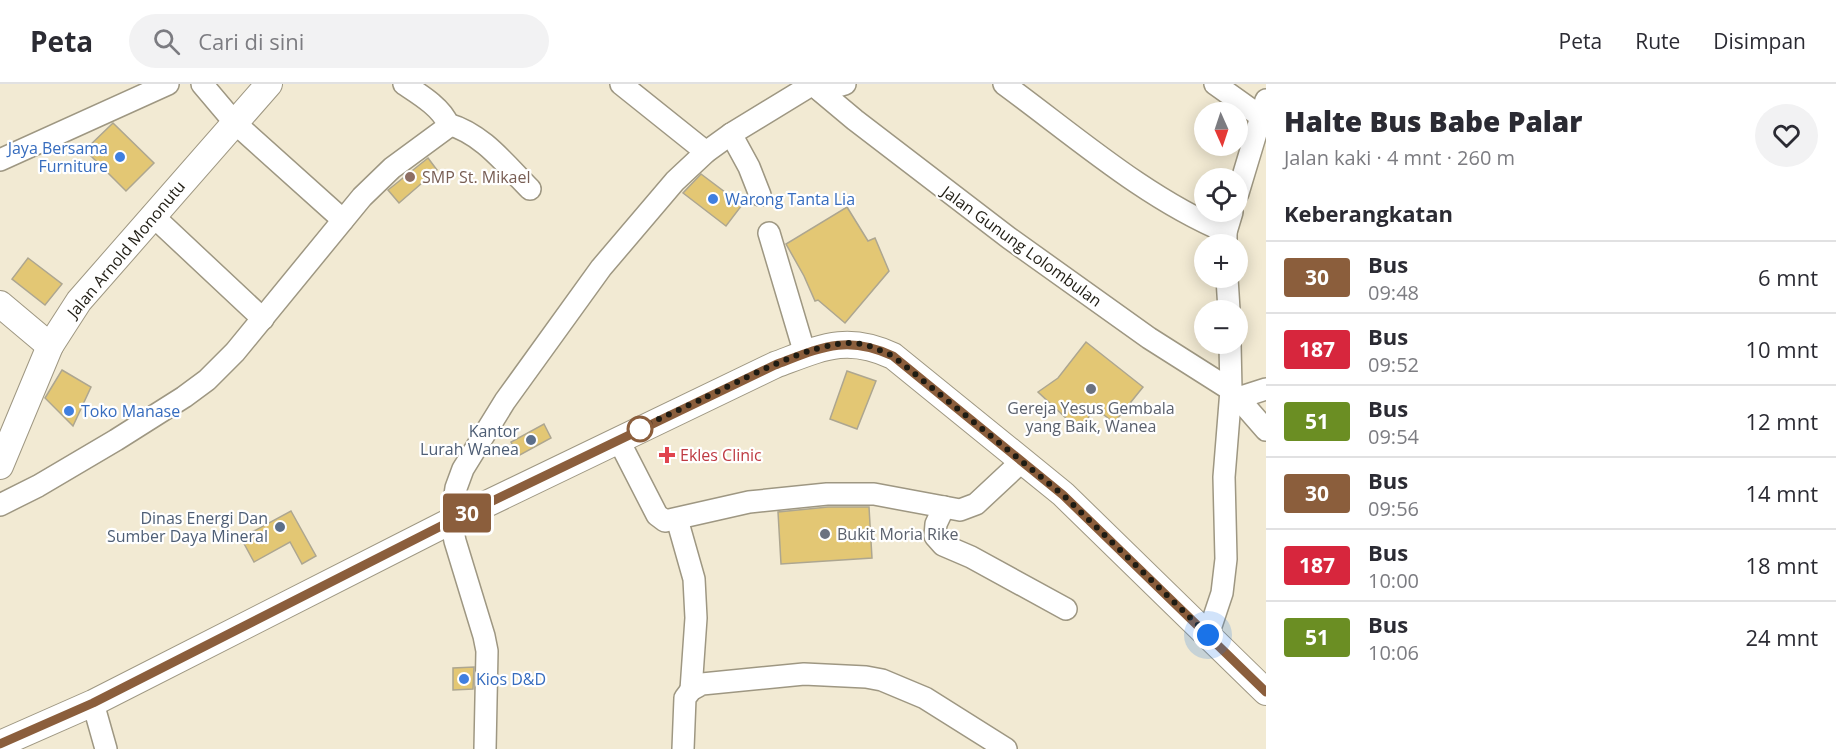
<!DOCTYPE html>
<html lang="id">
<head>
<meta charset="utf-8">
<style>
  body { margin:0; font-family:"Open Sans",sans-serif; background:#f2f2f3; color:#2b2b33; height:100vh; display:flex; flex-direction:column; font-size:22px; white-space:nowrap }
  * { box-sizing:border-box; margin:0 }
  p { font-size:20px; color:#7c7c81 }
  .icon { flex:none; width:33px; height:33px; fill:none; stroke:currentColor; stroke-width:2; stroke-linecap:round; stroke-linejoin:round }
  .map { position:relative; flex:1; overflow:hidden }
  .details { display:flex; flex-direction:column; background:#fff; width:570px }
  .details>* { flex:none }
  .badge { padding:0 12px; border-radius:4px; font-size:21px; line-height:39px }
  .needle { width:39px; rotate:177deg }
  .buttons { position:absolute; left:1194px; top:18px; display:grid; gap:12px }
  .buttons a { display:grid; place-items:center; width:54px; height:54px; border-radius:50%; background:#fff; box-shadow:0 3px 15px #0003; font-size:30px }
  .you { position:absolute; width:30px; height:30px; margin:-15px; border:4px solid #fff; border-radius:50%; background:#1a73e8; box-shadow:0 0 0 9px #1a73e833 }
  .map>.badge { position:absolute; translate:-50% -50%; box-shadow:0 0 0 3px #fff }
  h2 { padding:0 18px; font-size:22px; line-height:54px }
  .round { display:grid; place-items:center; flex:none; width:63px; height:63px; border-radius:32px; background:#f2f2f3 }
  .summary { display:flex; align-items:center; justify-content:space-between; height:102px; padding:0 18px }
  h1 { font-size:28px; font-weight:800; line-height:45px }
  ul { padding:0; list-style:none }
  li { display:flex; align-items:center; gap:18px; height:72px; padding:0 18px; border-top:2px solid #e1e1e2 }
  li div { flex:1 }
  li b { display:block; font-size:22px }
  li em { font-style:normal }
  li .badge { min-width:66px; font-weight:700; text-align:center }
  header { display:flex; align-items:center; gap:36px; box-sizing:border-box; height:84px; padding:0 30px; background:#fff; border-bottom:2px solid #e1e1e2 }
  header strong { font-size:28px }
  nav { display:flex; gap:33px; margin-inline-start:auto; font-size:21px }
  .search { width:420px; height:54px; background:#f2f2f3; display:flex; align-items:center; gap:15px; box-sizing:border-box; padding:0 21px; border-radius:33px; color:#7c7c81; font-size:22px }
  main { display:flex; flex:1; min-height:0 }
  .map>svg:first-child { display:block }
</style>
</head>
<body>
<header>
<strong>Peta</strong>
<div class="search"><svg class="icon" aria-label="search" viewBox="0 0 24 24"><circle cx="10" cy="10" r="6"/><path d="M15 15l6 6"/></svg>Cari di sini</div>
<nav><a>Peta</a><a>Rute</a><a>Disimpan</a></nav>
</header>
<main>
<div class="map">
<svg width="1266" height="665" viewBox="0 0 1266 665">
  <rect width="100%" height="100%" fill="#f2ead3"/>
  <g fill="#e3c774" stroke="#ada690" stroke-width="1.5">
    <path d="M113 39 154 79 126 107 85 66Z"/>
    <path d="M428 74 437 86 399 119 388 106Z"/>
    <path d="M701 90 742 121 726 142 683 109Z"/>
    <path d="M847 123 868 157 875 154 889 187 845 239 818 216 815 217 804 192 786 160Z"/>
    <path d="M28 174 62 200 45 221 12 195Z"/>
    <path d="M1086 258 1143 303 1114 339 1094 323 1081 348 1038 308 1058 294Z"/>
    <path d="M62 286 91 303 73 342 45 314Z"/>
    <path d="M847 287 876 297 857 345 830 335Z"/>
    <path d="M544 340 551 354 518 372 511 358Z"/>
    <path d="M828 423H869L872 474 781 480 778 428Z"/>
    <path d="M291 427 316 472 302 480 290 458 254 478 241 454Z"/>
    <path d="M474 583 473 605 453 606V584Z"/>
  </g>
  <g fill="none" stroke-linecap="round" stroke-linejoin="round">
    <g stroke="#9e9782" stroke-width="24">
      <g id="minor">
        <path d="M202 0 235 39 343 136"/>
        <path d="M621 0 706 68"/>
        <path d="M812 0 855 36 1009 154 1149 254 1231 306 1266 346"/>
        <path d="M1004 0C1075 52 1145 114 1226 148"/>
        <path d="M1215 0 1260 32"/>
        <path d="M821 7 845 0"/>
        <path d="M448 40C483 50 505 80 530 105"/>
        <path d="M731 50 749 83 760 111"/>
        <path d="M0 76 168 0"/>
        <path d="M1238 109 1266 16"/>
        <path d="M152 131 263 235"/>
        <path d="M769 149 805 270"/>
        <path d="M1226 160V148L1232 128"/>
        <path d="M1227 194 1229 226"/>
        <path d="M1238 314 1266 305"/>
        <path d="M618 355 657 431 665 437 749 418 827 410H874L960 426 976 420 1021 378"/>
        <path d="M0 421 38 402 116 356 184 313 207 296 235 268 362 113 392 84 445 45 448 40C441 23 419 10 404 0"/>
        <path d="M944 423 936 440 935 452 943 461 971 473 1066 525"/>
        <path d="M677 435 694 495 696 534 691 606"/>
        <path d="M1208 551 1222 509 1226 475 1224 393 1231 306 1230 260"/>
        <path d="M93 619 106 665"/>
        <path d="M485 665 487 567 484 552 455 457 451 437 456 404 463 385 505 317 601 184 675 97 706 68 731 50 813 0"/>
        <path d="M683 665 685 614 691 606 702 600 804 590 866 593 882 596 925 614 1006 665"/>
      </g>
    </g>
    <g stroke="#9e9782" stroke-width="28">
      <g id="tertiary">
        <path d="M0 220 50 262"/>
        <path d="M0 382 50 262 79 217 269 0"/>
        <path d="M0 660 93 619 451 437 775 281C821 264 846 250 893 272L1063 410 1266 608"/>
      </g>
    </g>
    <use href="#minor" stroke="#fff" stroke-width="21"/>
    <use href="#tertiary" stroke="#fff" stroke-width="26"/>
  </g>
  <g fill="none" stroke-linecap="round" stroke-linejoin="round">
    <g stroke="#fff" stroke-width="14">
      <path id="line" d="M0 660 93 619 451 437 775 281C820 264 846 250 893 272L1063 411 1266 608"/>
    </g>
    <use href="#line" stroke="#8b5e3c" stroke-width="9"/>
    <path stroke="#1f1c13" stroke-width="6" stroke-dasharray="0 10.8" d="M640 345C657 335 684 324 704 314 743 296 812 257 854 259 867 260 880 266 893 272L1063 411 1208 551"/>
  </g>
  <g fill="#3f7fe0" stroke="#fff" stroke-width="2">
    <circle cx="120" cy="73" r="6"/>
    <circle cx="713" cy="115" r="6"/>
    <circle cx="69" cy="327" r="6"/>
    <circle cx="464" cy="595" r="6"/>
  </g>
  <circle fill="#8d6e63" stroke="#fff" stroke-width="2" cx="410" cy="93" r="6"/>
  <g fill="#6b7280" stroke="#fff" stroke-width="2">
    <circle cx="1091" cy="305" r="6"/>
    <circle cx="825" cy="450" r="6"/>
  </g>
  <circle fill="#fff" stroke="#8b5e3c" stroke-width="3" cx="640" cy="345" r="12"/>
  <g fill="#5c6f8a" stroke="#fff" stroke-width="2">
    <circle cx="531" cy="356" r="6"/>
    <circle cx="280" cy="443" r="6"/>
  </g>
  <path fill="#e0444e" stroke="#fff" stroke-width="2" d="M664 362h6v6h6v6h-6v6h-6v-6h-6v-6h6z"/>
  <g text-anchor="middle" stroke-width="4.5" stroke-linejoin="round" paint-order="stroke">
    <g font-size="16" fill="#366cbe" stroke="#fff" text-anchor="start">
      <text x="108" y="70" text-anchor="end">Jaya Bersama<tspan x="108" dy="18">Furniture</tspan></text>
      <text x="725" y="121">Warong Tanta Lia</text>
      <text x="81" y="333">Toko Manase</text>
      <text x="476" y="601">Kios D&amp;D</text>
    </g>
    <g font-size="16" fill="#785e54" stroke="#fff" text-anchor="start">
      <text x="422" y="99">SMP St. Mikael</text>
    </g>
    <g font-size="16" fill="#1f1c13" stroke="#fff">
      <text transform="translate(1022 162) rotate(36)" y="6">Jalan Gunung Lolombulan</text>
      <text transform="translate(126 165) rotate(-50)" y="6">Jalan Arnold Mononutu</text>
    </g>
    <g font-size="16" fill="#5b616d" stroke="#fff">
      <text x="1091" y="330">Gereja Yesus Gembala<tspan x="1091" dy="18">yang Baik, Wanea</tspan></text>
      <text x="837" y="456" text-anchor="start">Bukit Moria Rike</text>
    </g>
    <g font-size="16" fill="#4e5e75" stroke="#fff" text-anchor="end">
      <text x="519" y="353">Kantor<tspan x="519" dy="18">Lurah Wanea</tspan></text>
      <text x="268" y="440">Dinas Energi Dan<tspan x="268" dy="18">Sumber Daya Mineral</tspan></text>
    </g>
    <g font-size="16" fill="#be3a42" stroke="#fff" text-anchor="start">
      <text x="680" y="377">Ekles Clinic</text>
    </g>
  </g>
</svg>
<div class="buttons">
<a><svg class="needle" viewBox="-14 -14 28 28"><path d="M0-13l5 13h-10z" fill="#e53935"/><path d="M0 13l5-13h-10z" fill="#7c7c81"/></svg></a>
<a><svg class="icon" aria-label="locate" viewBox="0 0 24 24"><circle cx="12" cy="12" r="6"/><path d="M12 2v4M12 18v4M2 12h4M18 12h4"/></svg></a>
<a>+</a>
<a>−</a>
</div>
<div class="you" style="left:1208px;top:551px"></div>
<b class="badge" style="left:467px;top:429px;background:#8b5e3c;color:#fff">30</b>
</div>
<section class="details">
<div class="summary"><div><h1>Halte Bus Babe Palar</h1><p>Jalan kaki · 4 mnt · 260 m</p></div><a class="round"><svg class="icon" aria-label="heart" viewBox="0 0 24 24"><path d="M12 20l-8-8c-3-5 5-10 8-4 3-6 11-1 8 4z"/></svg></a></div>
<h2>Keberangkatan</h2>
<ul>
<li><span class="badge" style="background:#8b5e3c;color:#fff">30</span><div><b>Bus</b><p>09:48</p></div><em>6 mnt</em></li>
<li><span class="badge" style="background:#d7263d;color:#fff">187</span><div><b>Bus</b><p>09:52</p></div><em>10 mnt</em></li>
<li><span class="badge" style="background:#6b8e23;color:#fff">51</span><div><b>Bus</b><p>09:54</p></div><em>12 mnt</em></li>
<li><span class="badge" style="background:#8b5e3c;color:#fff">30</span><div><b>Bus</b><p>09:56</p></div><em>14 mnt</em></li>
<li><span class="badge" style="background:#d7263d;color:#fff">187</span><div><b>Bus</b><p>10:00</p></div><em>18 mnt</em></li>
<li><span class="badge" style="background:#6b8e23;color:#fff">51</span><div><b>Bus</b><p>10:06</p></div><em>24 mnt</em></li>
</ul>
</section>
</main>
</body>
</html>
